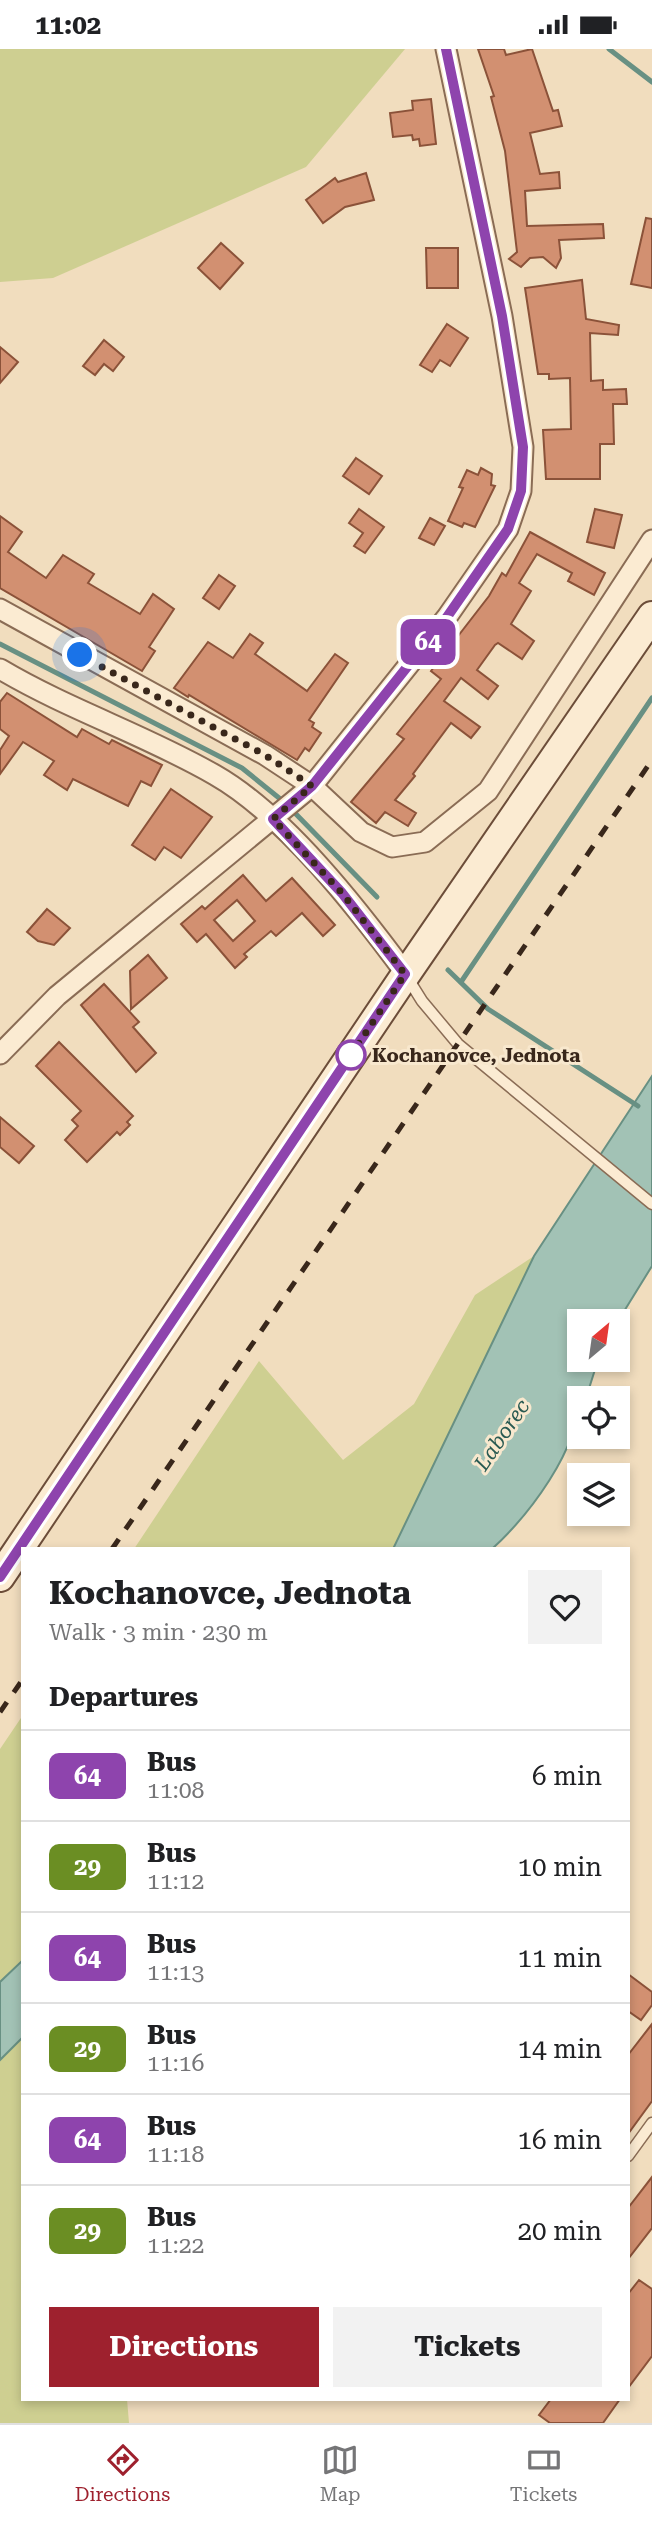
<!DOCTYPE html>
<html lang="en">
<head>
<meta charset="utf-8">
<style>
  body { margin:0; font-family:"Roboto Serif",serif; background:#f2f2f2; color:#202124; height:100vh; display:flex; flex-direction:column; font-size:26px; white-space:nowrap }
  * { box-sizing:border-box; margin:0 }
  p { font-size:23px; color:#757577 }
  .icon { flex:none; width:38px; height:38px; fill:none; stroke:currentColor; stroke-width:2; stroke-linecap:round; stroke-linejoin:round }
  .map { position:relative; flex:1; overflow:hidden }
  .side { position:absolute; left:21px; top:1498px; width:609px; height:854px; display:flex; flex-direction:column; background:#fff; border-radius:0px; box-shadow:0 4px 10px #0003 }
  .side>* { flex:none }
  .badge { padding:0 14px; border-radius:10px; font-size:24px; line-height:46px }
  .needle { width:46px; rotate:29deg }
  .fabs { position:absolute; left:567px; top:1260px; display:grid; gap:14px }
  .fabs a { display:grid; place-items:center; width:63px; height:63px; border-radius:0px; background:#fff; box-shadow:0 4px 10px #0003; font-size:35px }
  .you { position:absolute; width:35px; height:35px; margin:-18px; border:5px solid #fff; border-radius:50%; background:#1a73e8; box-shadow:0 0 0 10px #1a73e833 }
  .map>.badge { position:absolute; translate:-50% -50%; box-shadow:0 0 0 4px #fff }
  h2 { padding:0 28px; font-size:26px; line-height:63px }
  .round { display:grid; place-items:center; flex:none; width:74px; height:74px; border-radius:0px; background:#f2f2f2 }
  .summary { display:flex; align-items:center; justify-content:space-between; height:119px; padding:0 28px }
  h1 { font-size:33px; font-weight:700; line-height:52px }
  .primary-button { display:flex; gap:14px; margin-top:auto; padding:14px 28px }
  .primary-button a { flex:1; height:80px; border-radius:0px; background:#9e212e; color:#fff; font-size:28px; font-weight:700; line-height:80px; text-align:center }
  .primary-button a+a { background:#f2f2f2; color:#202124 }
  ul { padding:0; list-style:none }
  li { display:flex; align-items:center; gap:21px; height:91px; padding:0 28px; border-top:2px solid #e0e0e0 }
  li div { flex:1 }
  li b { display:block; font-size:26px }
  li em { font-style:normal }
  li .badge { min-width:77px; font-weight:700; text-align:center }
  .status { display:flex; justify-content:space-between; align-items:center; height:49px; padding:0 35px; background:#fff; direction:ltr }
  .status svg { height:19px; fill:currentColor }
  .tab-bar { display:flex; justify-content:space-around; align-items:center; height:98px; border-top:2px solid #e0e0e0; background:#fff; font-size:19px; color:#757577 }
  .tab-bar a { display:grid; justify-items:center; gap:4px }
  .tab-bar .on { color:#9e212e }
  .map>svg:first-child { display:block }
</style>
</head>
<body>
<div class="status"><b>11:02</b><svg viewBox="0 0 49 12"><path d="M0 12V9h3v3zM5 12V6h3v6zM10 12V3h3v9zM15 12V0h3v12zM26 1h20v11H26zM47 4h2v5h-2z"/></svg></div>
<div class="map">
<svg width="652" height="2374" viewBox="0 0 652 2374">
  <rect width="100%" height="100%" fill="#f1ddbe"/>
  <g fill="#cecf91">
    <path d="M0 0H405L306 118 53 229 0 233Z"/>
    <path d="M534 1207 393 1500H134L259 1312 343 1411 414 1355 475 1246Z"/>
    <path d="M23 1666V2350H127L129 2374H0V1700Z"/>
  </g>
  <g fill="#a2c2b5" stroke="#689083" stroke-width="2">
    <path d="M652 1027V1217L618 1272H579V1311H598L586 1349H579C579 1401 529 1466 492 1500H393L534 1207Z"/>
    <path d="M23 1911V1988L0 2011V1933Z"/>
  </g>
  <g fill="none" stroke-linecap="round" stroke-linejoin="round">
    <g stroke="#689083" stroke-width="5">
      <path d="M609 0 652 33"/>
      <path d="M0 595 242 719 284 753"/>
      <path d="M291 760 377 848"/>
      <path d="M448 921 488 960 638 1057"/>
      <path d="M461 933 652 649"/>
    </g>
  </g>
  <g fill="#d29071" stroke="#8b5239" stroke-width="2" fill-rule="evenodd">
    <path d="M478 0H504L506 6 532 0 553 62 558 61 562 77 530 84 540 125 559 123 560 139 525 142 527 177 603 175 604 189 559 191 561 209 556 219 543 208 530 209 521 218 509 210 517 203 505 102 491 48 494 47Z"/>
    <path d="M431 50 436 95 420 97 419 90 413 91 412 86 393 88 390 64 413 61 412 52Z"/>
    <path d="M366 124 374 151 345 158 323 174 306 151 335 129 338 133Z"/>
    <path d="M646 169 652 170V239L631 235Z"/>
    <path d="M221 194 243 214 220 240 198 219Z"/>
    <path d="M426 199H458V239H427Z"/>
    <path d="M582 231 586 270 619 276 618 286 590 284 591 332 603 331V341L626 340 627 355H613L614 395H600V430H546L543 381 571 380 570 329 549 330V325H538L525 239Z"/>
    <path d="M447 275 468 289 450 317 440 311 432 323 420 316Z"/>
    <path d="M104 291 124 308 113 322 104 315 95 326 83 317Z"/>
    <path d="M0 298 18 313 0 334Z"/>
    <path d="M356 409 382 427 369 445 343 427Z"/>
    <path d="M481 419 492 425 491 436 495 437 475 478 464 474 462 478 448 472 463 439 459 438 467 421 478 426Z"/>
    <path d="M359 460 384 478 365 504 354 497 363 484 349 474Z"/>
    <path d="M595 460 622 466 614 499 587 493Z"/>
    <path d="M0 467 22 483 8 503 46 529 63 506 94 525 88 534 140 565 153 545 174 560 149 598 155 602 142 622 0 539Z"/>
    <path d="M430 469 445 477 434 496 419 489Z"/>
    <path d="M530 483 605 524 594 546 568 532 572 524 537 505 519 534 531 542 511 575 534 592 522 610 498 594 495 596 477 621 498 637 488 650 461 629 444 652 480 678 471 689 451 674 413 725 415 727 395 751 416 764 408 777 385 763 376 774 351 753 404 690 397 685 441 630 431 622 489 547 502 524 506 527Z"/>
    <path d="M219 526 235 537 219 560 203 549Z"/>
    <path d="M250 585 263 594 255 605 307 642 335 605 348 614 309 671 314 674 312 678 321 684 309 702 305 699 297 711 189 646 188 648 174 639 208 593 233 609Z"/>
    <path d="M7 644 77 688 82 680 109 695 112 691 162 716 151 737 141 732 128 757 73 730 67 741 44 726 54 712 23 693 0 725V701L9 687 0 680V653Z"/>
    <path d="M171 740 212 768 181 809 164 798 155 811 132 796Z"/>
    <path d="M243 826 266 852 292 829 335 876 323 887 302 864 276 887 271 882 244 905 247 908 235 919 206 885 197 893 181 875 202 857 205 860ZM237 851 255 872 233 892 214 871Z"/>
    <path d="M47 860 70 879 54 896 38 892 27 883Z"/>
    <path d="M148 906 167 929 131 960 130 922Z"/>
    <path d="M104 935 139 973 133 978 156 1004 136 1023 81 956Z"/>
    <path d="M59 993 133 1067 127 1073 130 1076 120 1086 117 1083 87 1113 65 1091 78 1077 72 1071 81 1062 36 1017Z"/>
    <path d="M0 1068 34 1097 19 1114 0 1098Z"/>
    <path d="M628 1925 652 1943V1956L641 1971 628 1962Z"/>
    <path d="M652 1975V2052L628 2085V2006Z"/>
    <path d="M652 2128V2179L628 2210V2159Z"/>
    <path d="M639 2231 652 2240V2307L628 2339V2245Z"/>
    <path d="M551 2350H620L603 2374H550L539 2366Z"/>
  </g>
  <g fill="none" stroke-linecap="round" stroke-linejoin="round">
    <g stroke="#8a6c55" stroke-width="13">
      <g id="service">
        <path d="M407 928 422 952 458 995 652 1155"/>
        <path d="M628 2107 652 2074"/>
      </g>
    </g>
    <g stroke="#8a6c55" stroke-width="23">
      <g id="minor">
        <path d="M0 560 265 706 312 737 361 783 392 798 425 793 488 742 652 491"/>
        <path d="M0 620C69 661 146 686 215 726 285 766 358 860 406 925"/>
        <path d="M0 1005 57 947 312 737 447 568 508 480 521 442 523 398 502 267 446 0"/>
      </g>
    </g>
    <g stroke="#6c4d39" stroke-width="32">
      <path id="secondary" d="M0 1528 406 925 652 567"/>
    </g>
    <use href="#service" stroke="#fbebd2" stroke-width="10"/>
    <use href="#minor" stroke="#fbebd2" stroke-width="19"/>
    <use href="#secondary" stroke="#fbebd2" stroke-width="28"/>
    <g stroke="#39271b" stroke-width="5" stroke-dasharray="12 12" stroke-linecap="butt">
      <path d="M112 1500 652 711"/>
      <path d="M0 1663 23 1630"/>
    </g>
  </g>
  <g fill="none" stroke-linecap="round" stroke-linejoin="round">
    <g stroke="#fff" stroke-width="16">
      <path id="line" d="M0 1528 405 925 342 844 273 770 312 737 447 568 508 480 521 442 523 398 502 267 446 0"/>
    </g>
    <use href="#line" stroke="#8e44ad" stroke-width="10"/>
    <path stroke="#39271b" stroke-width="7" stroke-dasharray="0 12.6" d="M80 606 265 706 312 737 273 770 342 844 405 925 351 1006"/>
  </g>
  <circle fill="#fff" stroke="#8e44ad" stroke-width="3.5" cx="351" cy="1006" r="14"/>
  <g text-anchor="middle" stroke-width="6" stroke-linejoin="round" paint-order="stroke">
    <g font-size="19" font-weight="bold" fill="#39271b" stroke="#f8e8ce" text-anchor="start">
      <text x="372" y="1013">Kochanovce, Jednota</text>
    </g>
    <g font-size="21" font-style="italic" fill="#295a52" stroke="#f8e8ce">
      <text transform="translate(502 1386) rotate(-56)" y="7">Laborec</text>
    </g>
  </g>
</svg>
<div class="fabs">
<a><svg class="needle" viewBox="-14 -14 28 28"><path d="M0-13l5 13h-10z" fill="#e53935"/><path d="M0 13l5-13h-10z" fill="#757577"/></svg></a>
<a><svg class="icon" aria-label="locate" viewBox="0 0 24 24"><circle cx="12" cy="12" r="6"/><path d="M12 2v4M12 18v4M2 12h4M18 12h4"/></svg></a>
<a><svg class="icon" aria-label="layers" viewBox="0 0 24 24"><path d="M12 4l9 5-9 5-9-5zM3 14l9 5 9-5"/></svg></a>
</div>
<div class="you" style="left:80px;top:606px"></div>
<b class="badge" style="left:428px;top:593px;background:#8e44ad;color:#fff">64</b>
<section class="side">
<div class="summary"><div><h1>Kochanovce, Jednota</h1><p>Walk · 3 min · 230 m</p></div><a class="round"><svg class="icon" aria-label="heart" viewBox="0 0 24 24"><path d="M12 20l-8-8c-3-5 5-10 8-4 3-6 11-1 8 4z"/></svg></a></div>
<h2>Departures</h2>
<ul>
<li><span class="badge" style="background:#8e44ad;color:#fff">64</span><div><b>Bus</b><p>11:08</p></div><em>6 min</em></li>
<li><span class="badge" style="background:#6b8e23;color:#fff">29</span><div><b>Bus</b><p>11:12</p></div><em>10 min</em></li>
<li><span class="badge" style="background:#8e44ad;color:#fff">64</span><div><b>Bus</b><p>11:13</p></div><em>11 min</em></li>
<li><span class="badge" style="background:#6b8e23;color:#fff">29</span><div><b>Bus</b><p>11:16</p></div><em>14 min</em></li>
<li><span class="badge" style="background:#8e44ad;color:#fff">64</span><div><b>Bus</b><p>11:18</p></div><em>16 min</em></li>
<li><span class="badge" style="background:#6b8e23;color:#fff">29</span><div><b>Bus</b><p>11:22</p></div><em>20 min</em></li>
</ul>
<div class="primary-button"><a>Directions</a><a>Tickets</a></div>
</section>
</div>
<nav class="tab-bar">
<a class="on"><svg class="icon" aria-label="directions" viewBox="0 0 24 24"><path d="M12 3l9 9-9 9-9-9zM9 14v-3h6M13 9l2 2-2 2"/></svg>Directions</a>
<a><svg class="icon" aria-label="map" viewBox="0 0 24 24"><path d="M3 6l6-2 6 2 6-2v14l-6 2-6-2-6 2zM9 4v14M15 6v14"/></svg>Map</a>
<a><svg class="icon" aria-label="tickets" viewBox="0 0 24 24"><path d="M3 7h18v10H3zM15 7v10"/></svg>Tickets</a>
</nav>
</body>
</html>
